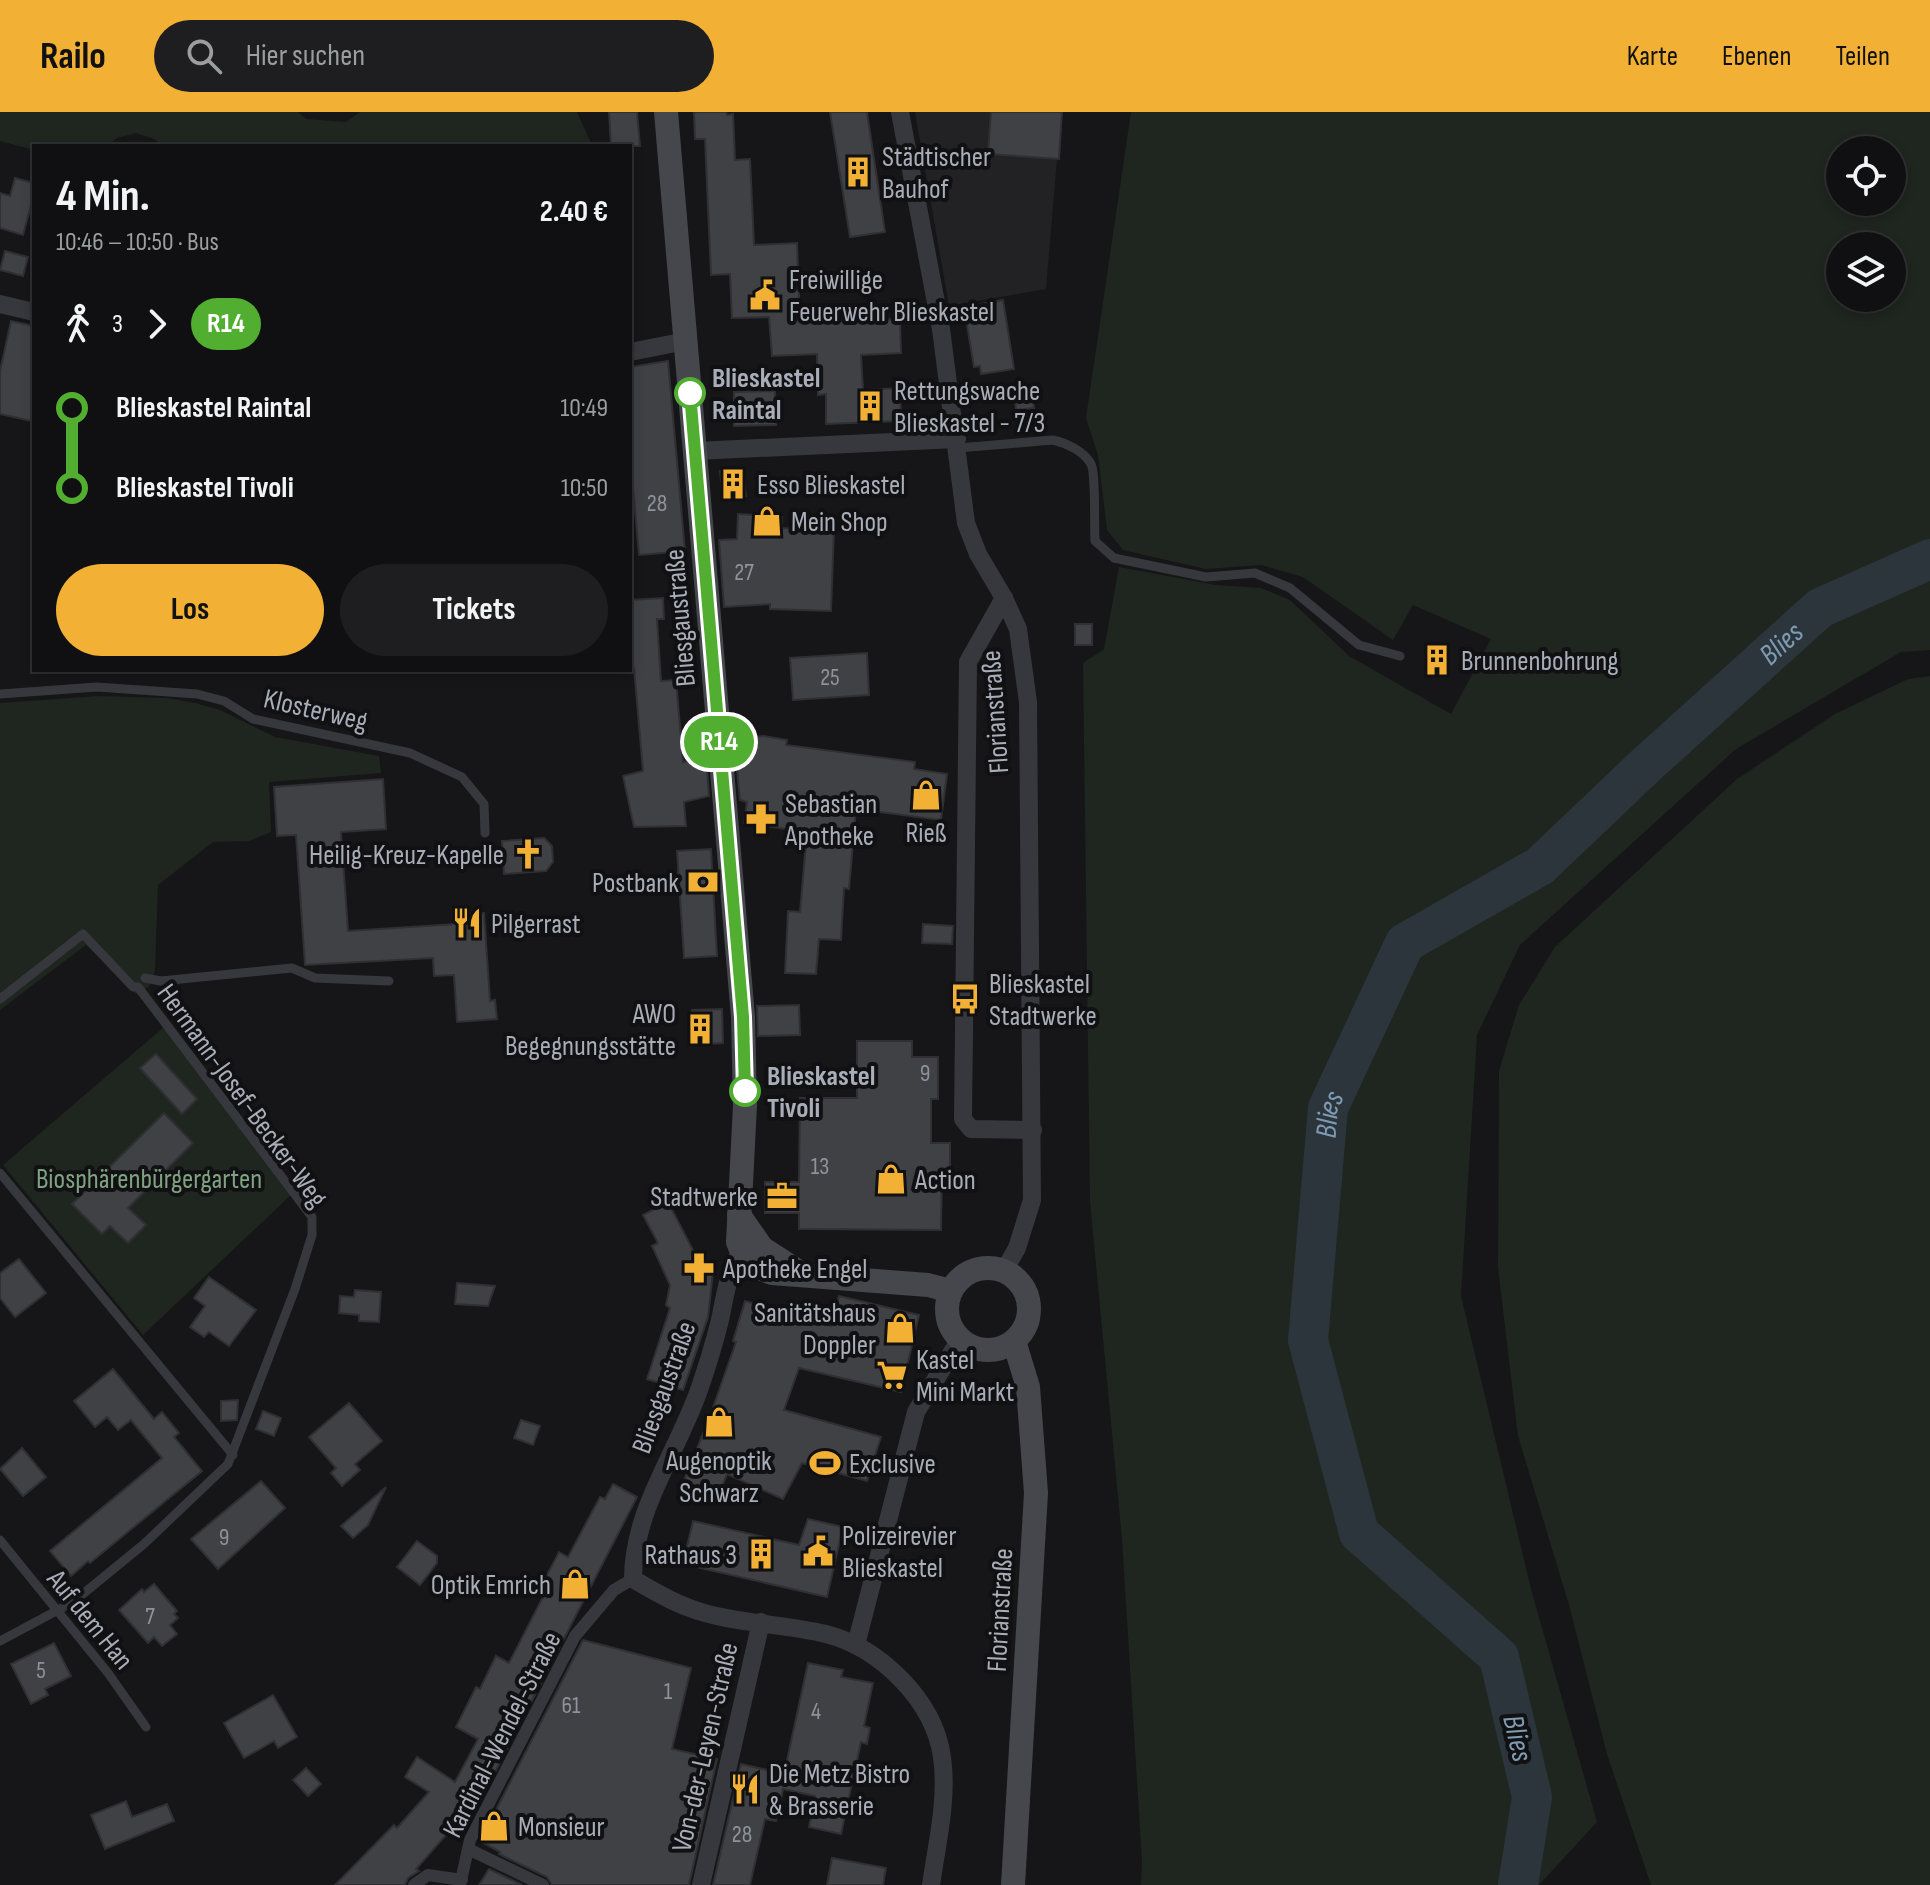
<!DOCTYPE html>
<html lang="de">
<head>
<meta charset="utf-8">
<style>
  body { margin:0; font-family:"Sofia Sans Condensed",sans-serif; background:#1e1e20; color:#f1f3f6; height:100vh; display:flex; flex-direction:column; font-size:30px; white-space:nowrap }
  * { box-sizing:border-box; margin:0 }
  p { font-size:26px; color:#9c9d9f }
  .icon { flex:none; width:44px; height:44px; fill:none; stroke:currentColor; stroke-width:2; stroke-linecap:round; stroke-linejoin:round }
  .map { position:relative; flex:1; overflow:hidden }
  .details { position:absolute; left:32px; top:32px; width:600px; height:528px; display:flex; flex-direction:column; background:#101012; border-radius:0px; box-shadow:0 4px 12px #0003,0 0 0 2px #303032 }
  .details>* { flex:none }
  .badge { padding:0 16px; border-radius:26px; font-size:28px; line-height:52px }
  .fabs { position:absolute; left:1826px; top:24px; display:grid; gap:16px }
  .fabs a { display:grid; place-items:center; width:80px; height:80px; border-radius:50%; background:#101012; box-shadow:0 4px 12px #0003,0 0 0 2px #303032; font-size:40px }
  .map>.badge { position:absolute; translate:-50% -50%; box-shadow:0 0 0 4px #fff }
  .legs { display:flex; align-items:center; gap:12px; height:88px; padding:0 24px; font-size:26px }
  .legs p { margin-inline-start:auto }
  .summary { display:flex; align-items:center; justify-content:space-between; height:136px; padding:0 24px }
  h1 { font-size:44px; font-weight:700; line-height:60px }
  .button { display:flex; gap:16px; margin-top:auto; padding:16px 24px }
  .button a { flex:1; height:92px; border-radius:48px; background:#f2b134; color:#111; font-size:32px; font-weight:700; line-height:92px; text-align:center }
  .button a+a { background:#1e1e20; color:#f1f3f6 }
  ul { padding:0 24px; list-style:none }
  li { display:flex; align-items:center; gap:28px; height:80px; font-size:30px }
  li i { display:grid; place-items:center; width:12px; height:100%; margin:0 10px; background:currentColor }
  li i::after { content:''; width:20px; height:20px; margin:-10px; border:6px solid; border-radius:50%; background:#101012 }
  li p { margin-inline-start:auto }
  li:first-child i { background:linear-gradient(#0000 50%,currentColor 0) }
  li:last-child i { background:linear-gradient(currentColor 50%,#0000 0) }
  header { display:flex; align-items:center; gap:48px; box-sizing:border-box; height:112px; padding:0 40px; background:#f2b134; color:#111 }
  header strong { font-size:38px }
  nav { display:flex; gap:44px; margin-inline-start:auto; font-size:28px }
  .search { width:560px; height:72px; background:#1e1e20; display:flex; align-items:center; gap:20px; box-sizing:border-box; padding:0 28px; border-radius:44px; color:#9c9d9f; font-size:30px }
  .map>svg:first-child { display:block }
</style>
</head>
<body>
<header>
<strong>Railo</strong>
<div class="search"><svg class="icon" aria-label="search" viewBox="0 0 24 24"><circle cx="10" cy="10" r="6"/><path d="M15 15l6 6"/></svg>Hier suchen</div>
<nav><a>Karte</a><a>Ebenen</a><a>Teilen</a></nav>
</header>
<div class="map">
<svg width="1930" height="1773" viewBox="0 0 1930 1773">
  <rect width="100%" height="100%" fill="#161618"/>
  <path fill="#222225" d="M915 0H1061L1046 177 949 194Z"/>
  <g fill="#1e261f" fill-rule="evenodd">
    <path d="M0 0H298L306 7 346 10 360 0H577L591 31V34H164L154 27 136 21 117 26 107 34H34V38L0 29Z"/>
    <path d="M1131 0H1930V538L1901 540 1736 637 1520 833 1477 923 1461 1184 1531 1477 1597 1710 1539 1773H1141L1142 1749 1122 1427 1090 1089 1083 551 1104 537 1119 455 1216 473 1261 476 1290 488 1349 544 1451 602 1491 527 1413 493 1393 528 1303 465 1261 453 1206 457 1123 438 1107 418 1098 343 1086 306ZM1840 38H1892V90H1840ZM1840 134H1892V186H1840Z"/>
    <path d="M1930 564V1773H1651L1607 1642 1569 1493 1518 1324 1498 1155 1499 959 1519 893 1555 835 1737 667 1835 602 1908 567Z"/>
    <path d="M98 584 167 586 195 591 220 598 275 625 379 644 381 661 269 670 271 720 249 729 213 730 158 773 155 858 149 875 136 882 86 833 0 898V591Z"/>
    <path d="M164 915 293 1081 143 1223 3 1053Z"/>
  </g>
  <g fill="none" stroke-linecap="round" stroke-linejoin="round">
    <path stroke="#2c353c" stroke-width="40" id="s1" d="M1518 1773 1532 1685 1499 1545 1359 1421 1308 1228 1328 996 1405 831 1540 754 1645 654 1820 496 1930 447"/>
  </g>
  <g fill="#404145" stroke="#303034" stroke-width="2">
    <path d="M609 0H637L640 34H611Z"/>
    <path d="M694 0H726L727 3 733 2 735 48 750 47 754 133 797 131 800 210 900 207 901 241 861 243 863 278 900 276 901 309 826 312V282L818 283 817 242 772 244 769 205 732 206 730 162 711 163 705 27H695Z"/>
    <path d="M830 0H867L885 120 850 125Z"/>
    <path d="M991 0H1062L1059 47 988 42Z"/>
    <path d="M15 66 34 71V82L23 123 0 116V81L10 84Z"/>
    <path d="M5 139 28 145 23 164 0 158Z"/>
    <path d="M1003 188 1014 257 981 262 980 254 974 255 964 195Z"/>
    <path d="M11 209 34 214V299L32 309 0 302V259Z"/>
    <path d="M668 249 685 439 639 443 630 343V255Z"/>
    <path d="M1032 277 1034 296 1016 298 1014 279Z"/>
    <path d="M775 279 776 313 734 314V280Z"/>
    <path d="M743 357 746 384 723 386 720 359Z"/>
    <path d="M738 402 782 405V416L834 417 831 499 770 497V492L724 495 719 428 737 427Z"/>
    <path d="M663 486 664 507H657L661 569 676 568 683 650 706 644 709 684 684 690 686 714 634 715 623 664 643 659 634 556H630V488Z"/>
    <rect x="1075" y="512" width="17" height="21"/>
    <path d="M867 541 869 583 793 588 790 546Z"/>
    <path d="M764 624 787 628 786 633 915 650 914 657 947 662 941 708 856 697 849 777 844 776 841 828 819 827 816 862 785 861 788 799 800 800 807 720 744 711 747 690 740 688 734 627Z"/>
    <path d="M383 667 386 717 341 720 348 819 456 812 455 803 484 801 490 889 495 888 497 907 457 910 454 863 434 864 433 846 305 853 296 723 277 724 274 675Z"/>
    <path d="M544 726 552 734 553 750 546 759 504 762 502 729Z"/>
    <path d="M711 737 717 844 684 846 677 739Z"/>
    <path d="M923 812 953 814 952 832 922 831Z"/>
    <path d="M799 893 800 923 758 924 757 894Z"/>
    <path d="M722 897 723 931 694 933 692 898Z"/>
    <path d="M857 929H912V945H938V987H931V1031H950V1058H942L941 1118 799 1117V1101H765V1070H799L800 986H857Z"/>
    <path d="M156 942 197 987 182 1002 140 956Z"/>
    <path d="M164 1001 193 1031 128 1096 146 1113 128 1131 110 1114 102 1122 72 1092Z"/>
    <path d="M668 1090 697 1146 714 1151 708 1205 683 1278 647 1267 670 1196 666 1193 670 1173 652 1134 658 1131 643 1103Z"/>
    <path d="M19 1147 46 1181 15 1205 0 1186V1161Z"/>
    <path d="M209 1165 256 1198 229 1234 209 1220 204 1225 190 1215 205 1194 194 1186Z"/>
    <path d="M457 1171 495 1174 488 1194 455 1192Z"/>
    <path d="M355 1178 381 1180 379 1210 359 1209V1203L339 1201 340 1184 354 1185Z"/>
    <path d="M839 1184 919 1203 901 1280 799 1256 784 1298 881 1325 867 1369 802 1351 783 1387 727 1362 718 1385 683 1371 709 1307 736 1230 733 1229 745 1189 831 1214Z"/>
    <path d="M113 1257 154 1307 162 1300 179 1321 174 1325 202 1359 90 1451 88 1449 71 1464 50 1439 162 1346 131 1308 118 1318 107 1305 95 1315 74 1289Z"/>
    <path d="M238 1288 237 1308 221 1309V1289Z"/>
    <path d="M349 1291 382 1329 355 1352 360 1358 342 1374 331 1361 336 1356 309 1325Z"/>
    <path d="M263 1299 281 1306 274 1324 256 1317Z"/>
    <path d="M521 1308 540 1314 533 1333 514 1326Z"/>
    <path d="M22 1336 46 1365 23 1384 0 1357Z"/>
    <path d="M261 1369 285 1396 218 1457 191 1427Z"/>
    <path d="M613 1372 637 1385 476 1697 475 1690 416 1757 419 1759 408 1766 405 1773H335L394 1713 397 1716 429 1680 405 1665 417 1645 455 1670 478 1627 456 1615 476 1575 480 1577 496 1544 509 1551 544 1483 538 1480 559 1440 568 1445 600 1385 605 1387Z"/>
    <path d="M386 1375 368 1413 353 1426 341 1414Z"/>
    <path d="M808 1407 843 1415 827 1485 683 1452 693 1409 799 1433Z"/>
    <path d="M417 1429 437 1444V1451L420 1473 397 1455Z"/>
    <path d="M154 1472 177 1499 174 1502 178 1506 170 1513 177 1522 162 1534 154 1525 148 1531 119 1498 142 1477 144 1480Z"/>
    <path d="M583 1528 691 1556 672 1637 717 1647 689 1773H552L547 1765 499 1742 500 1740 480 1729Z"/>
    <path d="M54 1531 71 1564 45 1577 48 1583 31 1592 11 1552Z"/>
    <path d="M808 1551 843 1558 841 1565 873 1571 864 1614 870 1616 867 1632 861 1630 841 1722 809 1715 815 1684 783 1677 776 1709 765 1707 750 1773H713L741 1652 784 1662Z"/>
    <path d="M273 1583 297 1625 278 1636 274 1629 244 1646 224 1611Z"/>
    <path d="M306 1656 321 1672 308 1684 293 1668Z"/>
    <path d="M126 1689 132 1705 167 1692 174 1709 105 1737 91 1703Z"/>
    <path d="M832 1746 886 1756 883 1773H827Z"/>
    <path d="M489 1757 522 1773H479Z"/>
  </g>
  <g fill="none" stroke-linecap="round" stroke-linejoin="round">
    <g stroke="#37383d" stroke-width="9">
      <path d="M958 336 1053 328C1066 331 1084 339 1091 352 1096 362 1094 414 1095 429L1114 446 1206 465 1255 461 1290 476 1359 533 1400 544"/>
      <path d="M0 582 97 575 197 582 224 589 253 607 410 641 462 665 484 692 485 721"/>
      <path d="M145 866 161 869 292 856 315 866 389 869"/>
      <path d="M0 887 83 822 133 875H138L312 1105V1123L295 1177 228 1352 144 1432 73 1490 0 1529"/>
      <path d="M0 1061 233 1343"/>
      <path d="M0 1428 108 1561 146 1615"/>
    </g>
    <g stroke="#37383d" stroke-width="12">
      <path d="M468 1737 543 1773"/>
      <path d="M414 1773 428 1763 462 1768"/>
      <path d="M460 1773 470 1728 575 1524 614 1478 633 1467"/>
    </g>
    <g stroke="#37383d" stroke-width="18">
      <path d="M900 0 941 217 966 411 978 442 1004 486 1018 517 1028 590 1032 1088 1017 1136 1004 1159"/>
      <path d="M0 192 34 200"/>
      <path d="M630 240 686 229"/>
      <path d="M695 339 957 327"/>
      <path d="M1004 486 968 550 963 1007 971 1017 1033 1018"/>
      <path d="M741 1139C728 1160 725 1184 720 1208 714 1232 707 1255 699 1278 677 1341 633 1398 633 1467 650 1477 668 1488 687 1495 729 1512 782 1511 826 1522 880 1536 934 1588 942 1645 948 1687 937 1731 931 1773"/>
      <path d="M856 1533 916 1300 960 1227"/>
      <path d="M701 1773 761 1510"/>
    </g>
    <g stroke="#45474d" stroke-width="24">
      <path d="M666 0 743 905 745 993 738 1130C744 1148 755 1155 772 1161L928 1173 951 1179"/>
      <path d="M739 1103 762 1136 799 1160"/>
      <circle cx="988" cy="1197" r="41"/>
      <path d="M1013 1773 1036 1381 1028 1275 1014 1229"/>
    </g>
  </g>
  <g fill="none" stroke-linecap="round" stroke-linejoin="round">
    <g stroke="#fff" stroke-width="18">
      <path id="line-1" d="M690 281 743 905 745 979"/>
    </g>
    <use href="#line-1" stroke="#51ae31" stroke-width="12"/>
  </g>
  <defs>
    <g id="building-bare" transform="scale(2.4)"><path d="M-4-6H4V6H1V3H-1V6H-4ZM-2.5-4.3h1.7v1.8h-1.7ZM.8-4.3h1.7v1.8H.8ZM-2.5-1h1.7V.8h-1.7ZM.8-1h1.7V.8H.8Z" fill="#f2b134" stroke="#111113" stroke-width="2.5" paint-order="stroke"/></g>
    <g id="civic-bare" transform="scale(2.4)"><path d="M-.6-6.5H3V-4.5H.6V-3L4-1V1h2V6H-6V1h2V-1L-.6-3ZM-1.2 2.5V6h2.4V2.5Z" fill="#f2b134" stroke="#111113" stroke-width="2.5" paint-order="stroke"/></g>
    <g id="shop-bare" transform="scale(2.4)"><path d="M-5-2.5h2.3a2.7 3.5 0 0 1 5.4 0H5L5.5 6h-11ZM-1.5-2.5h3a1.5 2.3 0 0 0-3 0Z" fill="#f2b134" stroke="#111113" stroke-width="2.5" paint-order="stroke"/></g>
    <g id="pharmacy-bare" transform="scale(2.4)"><path d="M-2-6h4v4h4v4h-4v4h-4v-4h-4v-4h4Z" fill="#f2b134" stroke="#111113" stroke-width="2.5" paint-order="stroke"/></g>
    <g id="church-bare" transform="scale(2.4)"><path d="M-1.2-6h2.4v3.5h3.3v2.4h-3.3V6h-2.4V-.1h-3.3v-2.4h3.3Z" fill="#f2b134" stroke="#111113" stroke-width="2.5" paint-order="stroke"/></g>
    <g id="bank-bare" transform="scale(2.4)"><path d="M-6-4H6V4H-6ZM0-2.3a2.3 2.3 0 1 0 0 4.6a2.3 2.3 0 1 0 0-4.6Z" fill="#f2b134" stroke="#111113" stroke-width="2.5" paint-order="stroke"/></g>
    <g id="restaurant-bare" transform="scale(2.4)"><path d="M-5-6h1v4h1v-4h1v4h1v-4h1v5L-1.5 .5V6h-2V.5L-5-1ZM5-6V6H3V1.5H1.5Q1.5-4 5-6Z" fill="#f2b134" stroke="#111113" stroke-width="2.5" paint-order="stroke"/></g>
    <g id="bus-bare" transform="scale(2.4)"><path d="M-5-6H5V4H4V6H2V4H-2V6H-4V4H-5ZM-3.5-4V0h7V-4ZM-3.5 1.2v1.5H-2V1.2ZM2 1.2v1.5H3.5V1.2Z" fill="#f2b134" stroke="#111113" stroke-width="2.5" paint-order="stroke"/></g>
    <g id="office-bare" transform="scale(2.4)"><path d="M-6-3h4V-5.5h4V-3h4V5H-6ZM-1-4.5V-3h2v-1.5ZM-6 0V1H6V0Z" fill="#f2b134" stroke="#111113" stroke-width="2.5" paint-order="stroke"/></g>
    <g id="supermarket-bare" transform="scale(2.4)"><path d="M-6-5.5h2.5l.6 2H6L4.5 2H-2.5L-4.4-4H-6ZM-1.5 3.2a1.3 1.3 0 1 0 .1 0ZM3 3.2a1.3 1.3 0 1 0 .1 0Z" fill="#f2b134" stroke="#111113" stroke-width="2.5" paint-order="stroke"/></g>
    <g id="stadium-bare" transform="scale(2.4)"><path d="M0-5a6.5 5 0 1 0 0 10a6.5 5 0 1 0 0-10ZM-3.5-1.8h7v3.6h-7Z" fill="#f2b134" stroke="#111113" stroke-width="2.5" paint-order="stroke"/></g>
  </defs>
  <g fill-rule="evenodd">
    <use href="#building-bare" x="858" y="60"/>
    <use href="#civic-bare" x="765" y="183"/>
    <use href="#building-bare" x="870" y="294"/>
    <use href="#building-bare" x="733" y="372"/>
    <use href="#shop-bare" x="767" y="409"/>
    <use href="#building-bare" x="1437" y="548"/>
    <use href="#shop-bare" x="926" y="683"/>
    <use href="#pharmacy-bare" x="761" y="707"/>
    <use href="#church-bare" x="528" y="742"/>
    <use href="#bank-bare" x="703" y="770"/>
    <use href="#restaurant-bare" x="467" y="811"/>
    <use href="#bus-bare" x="965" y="887"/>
    <use href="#building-bare" x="700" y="917"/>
    <use href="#shop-bare" x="891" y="1067"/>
    <use href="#office-bare" x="782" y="1084"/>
    <use href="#pharmacy-bare" x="699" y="1156"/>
    <use href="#shop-bare" x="900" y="1216"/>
    <use href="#supermarket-bare" x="892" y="1263"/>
    <use href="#shop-bare" x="719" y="1310"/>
    <use href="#stadium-bare" x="825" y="1351"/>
    <use href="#civic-bare" x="818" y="1439"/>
    <use href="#building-bare" x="761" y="1442"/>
    <use href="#shop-bare" x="575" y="1472"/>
    <use href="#restaurant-bare" x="745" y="1677"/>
    <use href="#shop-bare" x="494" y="1714"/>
  </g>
  <g fill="#fff" stroke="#51ae31" stroke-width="4">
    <circle cx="690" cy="281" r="14"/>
    <circle cx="745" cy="979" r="14"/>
  </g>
  <g text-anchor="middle" stroke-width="8" stroke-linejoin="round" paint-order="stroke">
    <g font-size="24" fill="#8e929b">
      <text x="657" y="399">28</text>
      <text x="744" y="468">27</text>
      <text x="830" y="573">25</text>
      <text x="925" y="969">9</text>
      <text x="820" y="1062">13</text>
      <text x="224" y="1433">9</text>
      <text x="150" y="1512">7</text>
      <text x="41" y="1566">5</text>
      <text x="668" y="1587">1</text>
      <text x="571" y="1601">61</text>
      <text x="816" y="1607">4</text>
      <text x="742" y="1730">28</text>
    </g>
    <g font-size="28" fill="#a8adb8" stroke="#111113" text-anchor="start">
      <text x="882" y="54">Städtischer<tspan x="882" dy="32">Bauhof</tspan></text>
      <text x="789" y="177">Freiwillige<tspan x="789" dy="32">Feuerwehr Blieskastel</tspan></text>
      <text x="894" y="288">Rettungswache<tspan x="894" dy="32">Blieskastel - 7/3</tspan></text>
      <text x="757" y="382">Esso Blieskastel</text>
      <text x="791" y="419">Mein Shop</text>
      <text x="1461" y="558">Brunnenbohrung</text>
      <text x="785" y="701">Sebastian<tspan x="785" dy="32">Apotheke</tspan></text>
      <text x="926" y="730" text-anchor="middle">Rieß</text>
      <text x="504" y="752" text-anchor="end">Heilig-Kreuz-Kapelle</text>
      <text x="679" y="780" text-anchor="end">Postbank</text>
      <text x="491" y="821">Pilgerrast</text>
      <text x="989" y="881">Blieskastel<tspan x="989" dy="32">Stadtwerke</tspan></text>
      <text x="676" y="911" text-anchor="end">AWO<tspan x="676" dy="32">Begegnungsstätte</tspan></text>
      <text x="915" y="1077">Action</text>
      <text x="758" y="1094" text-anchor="end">Stadtwerke</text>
      <text x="723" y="1166">Apotheke Engel</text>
      <text x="876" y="1210" text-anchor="end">Sanitätshaus<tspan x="876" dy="32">Doppler</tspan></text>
      <text x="916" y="1257">Kastel<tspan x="916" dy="32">Mini Markt</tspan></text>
      <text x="719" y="1358" text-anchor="middle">Augenoptik<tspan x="719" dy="32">Schwarz</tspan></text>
      <text x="849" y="1361">Exclusive</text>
      <text x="842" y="1433">Polizeirevier<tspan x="842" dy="32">Blieskastel</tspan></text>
      <text x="737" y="1452" text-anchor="end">Rathaus 3</text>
      <text x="551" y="1482" text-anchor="end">Optik Emrich</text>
      <text x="769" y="1671">Die Metz Bistro<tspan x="769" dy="32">&amp; Brasserie</tspan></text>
      <text x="518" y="1724">Monsieur</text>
    </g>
    <g font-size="28" font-weight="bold" fill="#a8adb8" stroke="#111113" text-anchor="start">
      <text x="712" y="275">Blieskastel<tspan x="712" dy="32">Raintal</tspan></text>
      <text x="767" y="973">Blieskastel<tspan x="767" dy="32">Tivoli</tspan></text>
    </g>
    <g font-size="28" fill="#a8adb8" stroke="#111113">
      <text transform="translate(679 506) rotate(-95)" y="10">Bliesgaustraße</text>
      <text transform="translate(316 597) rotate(13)" y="10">Klosterweg</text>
      <text transform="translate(994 600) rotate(-94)" y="10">Florianstraße</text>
      <text transform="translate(243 983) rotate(54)" y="10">Hermann-Josef-Becker-Weg</text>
      <text transform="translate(663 1275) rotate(-70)" y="10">Bliesgaustraße</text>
      <text transform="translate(999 1498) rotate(-87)" y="10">Florianstraße</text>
      <text transform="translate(91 1507) rotate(51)" y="10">Auf dem Han</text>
      <text transform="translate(501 1622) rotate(-63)" y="10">Kardinal-Wendel-Straße</text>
      <text transform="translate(704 1635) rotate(-77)" y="10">Von-der-Leyen-Straße</text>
    </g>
    <g font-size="28" fill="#7fa381" stroke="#111113">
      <text x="149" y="1076">Biosphärenbürgergarten</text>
    </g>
    <g font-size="30" font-style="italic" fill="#7f9bb3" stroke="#111113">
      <text dy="10" stroke="none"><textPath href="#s1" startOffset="1518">Blies</textPath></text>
      <text dy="10" stroke="none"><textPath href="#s1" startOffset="846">Blies</textPath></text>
      <text transform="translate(1518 1626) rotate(77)" y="10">Blies</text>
    </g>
  </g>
</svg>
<div class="fabs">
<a><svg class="icon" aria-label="locate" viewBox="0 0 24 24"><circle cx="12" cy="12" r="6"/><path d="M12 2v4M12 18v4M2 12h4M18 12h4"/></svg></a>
<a><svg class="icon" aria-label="layers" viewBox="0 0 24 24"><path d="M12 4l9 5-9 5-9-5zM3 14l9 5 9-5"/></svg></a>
</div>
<b class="badge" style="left:719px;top:630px;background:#51ae31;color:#fff">R14</b>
<section class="details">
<div class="summary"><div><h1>4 Min.</h1><p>10:46 – 10:50 · Bus</p></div><b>2.40 €</b></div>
<div class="legs"><svg class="icon" aria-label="walk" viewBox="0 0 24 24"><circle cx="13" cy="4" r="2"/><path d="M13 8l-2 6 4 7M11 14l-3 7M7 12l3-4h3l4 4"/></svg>3<svg class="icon" aria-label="forward" viewBox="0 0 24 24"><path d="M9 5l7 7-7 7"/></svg><b class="badge" style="background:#51ae31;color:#fff">R14</b></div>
<ul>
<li><i style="color:#51ae31"></i><b>Blieskastel Raintal</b><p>10:49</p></li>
<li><i style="color:#51ae31"></i><b>Blieskastel Tivoli</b><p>10:50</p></li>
</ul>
<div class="button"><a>Los</a><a>Tickets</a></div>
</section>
</div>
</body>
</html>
